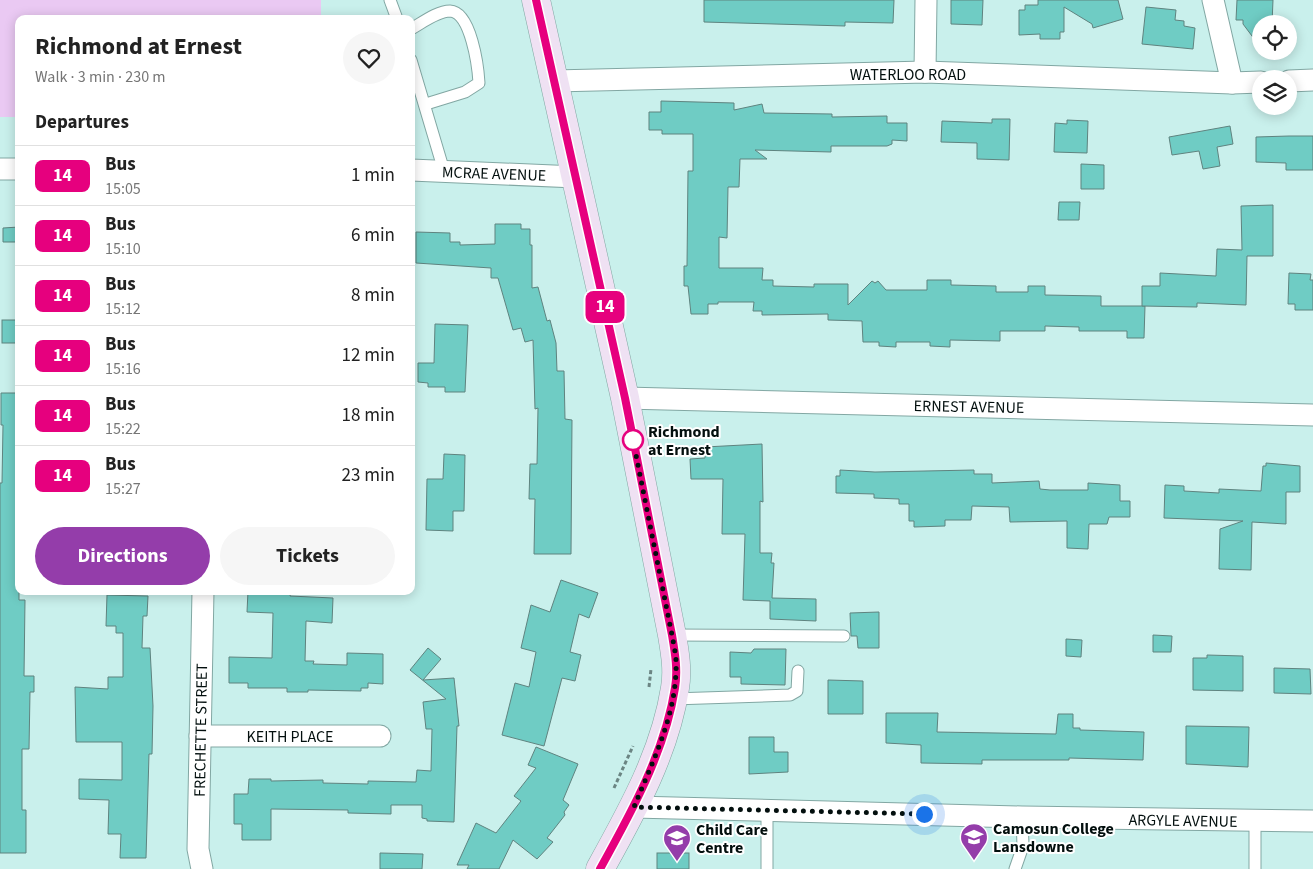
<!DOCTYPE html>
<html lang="en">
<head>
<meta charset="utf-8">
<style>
  body { margin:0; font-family:"Source Sans 3",sans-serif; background:#f6f6f6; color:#222; height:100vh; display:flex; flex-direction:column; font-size:19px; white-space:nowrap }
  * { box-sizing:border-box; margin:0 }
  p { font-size:16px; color:#767676 }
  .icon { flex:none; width:28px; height:28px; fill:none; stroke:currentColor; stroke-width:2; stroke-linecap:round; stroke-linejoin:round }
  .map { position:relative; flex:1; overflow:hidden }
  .side { position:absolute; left:15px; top:15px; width:400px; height:580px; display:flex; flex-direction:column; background:#fff; border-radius:10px; box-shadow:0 2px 12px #0003 }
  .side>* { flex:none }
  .badge { padding:0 10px; border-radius:8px; font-size:18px; line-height:32px }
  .tools { position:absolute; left:1252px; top:15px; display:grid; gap:10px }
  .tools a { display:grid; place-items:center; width:45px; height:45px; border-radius:50%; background:#fff; box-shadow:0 2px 12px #0003; font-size:25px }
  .you { position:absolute; width:25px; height:25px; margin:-12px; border:4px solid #fff; border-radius:50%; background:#1a73e8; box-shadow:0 0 0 8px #1a73e833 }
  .map>.badge { position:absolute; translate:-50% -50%; box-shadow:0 0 0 2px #fff }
  h2 { padding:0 20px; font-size:19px; line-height:45px }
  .round { display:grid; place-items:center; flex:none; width:52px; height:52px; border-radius:26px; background:#f6f6f6 }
  .headline { display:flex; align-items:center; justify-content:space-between; height:85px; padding:0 20px }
  h1 { font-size:24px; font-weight:700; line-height:38px }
  .cta { display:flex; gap:10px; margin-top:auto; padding:10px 20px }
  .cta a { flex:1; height:58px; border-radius:30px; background:#943daa; color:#fff; font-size:20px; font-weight:700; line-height:58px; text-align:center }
  .cta a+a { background:#f6f6f6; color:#222 }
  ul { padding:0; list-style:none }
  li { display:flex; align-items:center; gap:15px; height:60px; padding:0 20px; border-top:1px solid #e0e0e0 }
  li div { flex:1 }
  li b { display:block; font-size:19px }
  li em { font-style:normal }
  li .badge { min-width:55px; font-weight:700; text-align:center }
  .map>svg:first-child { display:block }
</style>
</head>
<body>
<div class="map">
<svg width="1313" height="869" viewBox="0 0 1313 869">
  <rect width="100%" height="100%" fill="#c9f0ec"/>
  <path fill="#eac9f3" d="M0 0H321V19H19V117H0Z"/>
  <g fill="#6fccc4" stroke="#5f837f">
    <path d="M704 0H894L893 23 845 22V26L704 22Z"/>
    <path d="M951 0H983L982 25 951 24Z"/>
    <path d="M1038 0H1118L1123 19 1093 28 1092 24 1064 7V32H1060V39H1040V34L1019 35V10H1025V5H1038Z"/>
    <path d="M1237 0H1273L1272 24H1261V48L1243 24V20H1236Z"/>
    <path d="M1146 7 1176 10 1175 20 1184 21V26L1195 28 1193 49 1142 44Z"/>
    <path d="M661 101 734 103V110L762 104 764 113 832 114V117L887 116V123H907V141L892 140V144L887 146H831V152L755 150 767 159H740L739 187H728L727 238 719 237V268H763L762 280H773V286L814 287V284H848V305L872 281 875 283 878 281 886 290H927V280H951V285L996 286V292H1028V286H1045V295L1101 296V306H1145L1144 338H1127V331H1079V327L1045 326V331H1000V341L950 340V347L930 346V342H896V347L879 346V342H863L862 321 828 320V314L762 315V311H753L754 302H718V304H708V314H691L688 286H684V266H687L688 171H693V134H662V130H649V112H661Z"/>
    <path d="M992 119H1010L1009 160 977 159V143L941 142 942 121 992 123Z"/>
    <path d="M1067 120 1088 121 1087 153 1054 152 1055 123 1067 124Z"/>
    <path d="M1230 126 1233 144 1217 147 1220 166 1203 169 1199 151 1172 155 1169 137Z"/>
    <path d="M1289 136H1313V170H1286V163L1256 162V137Z"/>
    <path d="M1081 164 1104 165V189H1081Z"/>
    <path d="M1059 202H1080L1079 220H1058Z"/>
    <path d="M1273 205V256H1247L1246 305 1197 303V307L1142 306V286H1160V273L1216 276 1217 249 1242 250 1241 206Z"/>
    <path d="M495 224H521V229H530V245H532V288L538 287 547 321 550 320 556 343 557 371H564L565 419 572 420 571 554H534L535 499H529L530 464H537L538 408 535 409 533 340 525 342 521 328 513 330 498 278H491V268L416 263V232L450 233V242H460V245L495 244Z"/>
    <path d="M19 227V242H3V228Z"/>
    <path d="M1289 273 1311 274 1310 280H1313V310H1295V304H1288Z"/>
    <rect x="2" y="320" width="17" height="23"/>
    <path d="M435 324 468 325 465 392H445V387H428V383L418 382V363H434Z"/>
    <path d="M1 393H19V600H25L24 676H34V692H30L29 749H22V810H26V853H0V483H2L3 425H1Z"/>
    <path d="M762 444 763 502 760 501V553H772L771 563H774L772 598 816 599V621L770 619V601L743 600 745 534H722L723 479H691L690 459 705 458V447Z"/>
    <path d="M444 454 465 455 464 511H453V531L426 530 427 479H443Z"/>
    <path d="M1266 463 1300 466V492H1286V524L1252 522 1251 570 1219 569 1220 529 1243 521 1164 518 1165 485 1184 486V491L1219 493V489L1261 491 1263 466H1266Z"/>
    <path d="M840 470 875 472 974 470V474H992V483L1039 481 1040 489 1050 490H1088V483L1120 485V501H1130V517H1109L1107 524H1089L1088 549 1067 548V521L1010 522 1009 507 972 506 971 520H945V526L914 527V521H909V504H899V499L874 498V494L836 493V476H840Z"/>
    <path d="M561 580 598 593 589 618 579 614 570 652 581 655 575 681 562 678 544 746 502 735 515 683 529 687 536 652 521 648 531 605 550 612Z"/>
    <path d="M248 591H291L290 596 333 598 332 623 306 621 305 661H314L313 664 347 665V653L383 654V684L368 683V688H361V691L308 690V692H287V688H248V683H229V657L272 658 273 613 247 612Z"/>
    <path d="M107 595 148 596 147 616H143L142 648H150L153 706 152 754H149L146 858H120L121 834H108L109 800 79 799V779L122 780V742H76L75 687 108 689V677H123V633H116V626H106Z"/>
    <path d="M879 612V648H858L857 636H851L850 613Z"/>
    <path d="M1153 635 1172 636 1171 652H1153Z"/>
    <path d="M1066 639 1082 640 1081 657 1066 656Z"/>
    <path d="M428 648 441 659 423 680 454 678 459 726H457L454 822 427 821V819L422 818V805H391V814L348 813V810L271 809V840H242V824H234V794H248L249 779H271V781L323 780V783L368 784V781L416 782 417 770 431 771 432 729H426L423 702 446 699 410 670Z"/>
    <path d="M754 649H786L785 685 741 684V677H730V652L751 653Z"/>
    <path d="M1207 655 1243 656V691L1193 690V658H1207Z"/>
    <path d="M1274 668 1310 669 1311 694 1274 693Z"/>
    <path d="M828 680 863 681V714H828Z"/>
    <path d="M886 713H938L937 732 1056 734 1058 714H1073V728H1080V730L1144 732 1143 760 1069 758V760H982V764L921 763V745L886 743Z"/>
    <path d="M1186 726 1249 727 1248 767 1186 764Z"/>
    <path d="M749 737H774V752H788V772L749 774Z"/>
    <path d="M536 747 578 764 563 800 569 805 564 812 565 815 547 838 553 842 537 859 513 840 499 869H467L469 865H457L476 823 496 833 521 801 514 796 536 768 528 765Z"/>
    <path d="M380 853 423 854 422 869H380Z"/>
    <rect x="657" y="853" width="32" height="16"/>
  </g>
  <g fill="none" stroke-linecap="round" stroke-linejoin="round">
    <g stroke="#82a7a3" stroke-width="13">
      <g id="lane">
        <path d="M390 0 397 19"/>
        <path d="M411 29C422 23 437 11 450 11 471 12 478 66 479 83L465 92 426 104"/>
        <path d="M411 60 444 171"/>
        <path d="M672 635 844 636"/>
        <path d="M673 699 790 695 797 691 798 671"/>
        <path d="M767 810V869"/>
        <path d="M1255 821V869"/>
        <path d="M1015 869 1023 846 1022 817"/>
      </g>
    </g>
    <g stroke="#82a7a3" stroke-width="23">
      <g id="street">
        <path d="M1213 0 1232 83"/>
        <path d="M925 72 926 0"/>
        <path d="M554 81 925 72 1232 83 1261 82"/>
        <path d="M1289 81 1313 80"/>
        <path d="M0 169H19"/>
        <path d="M411 170 576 177"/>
        <path d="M625 398 1313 415"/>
        <path d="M200 736H380"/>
        <path d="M634 807 1022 817 1313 821"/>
        <path d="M202 869 198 849 203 591"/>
      </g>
    </g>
    <g stroke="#82a7a3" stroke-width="29">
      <path id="secondary" d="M536 0 625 398 672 635C675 653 678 670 675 688 665 753 631 813 600 869"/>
    </g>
    <g stroke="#6b8583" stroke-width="3" stroke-dasharray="4 2.5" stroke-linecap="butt">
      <path d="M649 687 651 669"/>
      <path d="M614 788 633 746"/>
    </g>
    <use href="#lane" stroke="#fff" stroke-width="11"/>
    <use href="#street" stroke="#fff" stroke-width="21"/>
    <use href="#secondary" stroke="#efe1f3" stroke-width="28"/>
  </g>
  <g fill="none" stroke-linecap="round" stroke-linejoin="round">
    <g stroke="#fff" stroke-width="11">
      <path id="line" d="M536 0 625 398 672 635C675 653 678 670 675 688 665 752 631 813 600 869"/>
    </g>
    <use href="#line" stroke="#e6007e" stroke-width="8"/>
    <path stroke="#030f0e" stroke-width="5" stroke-dasharray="0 9" d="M633 440 632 435 672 635C674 646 677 658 676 670 675 718 652 763 634 807L924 814"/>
  </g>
  <defs>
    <g id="university-pin" transform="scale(1.4375)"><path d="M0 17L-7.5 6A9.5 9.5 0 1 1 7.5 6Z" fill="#943daa" stroke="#fff"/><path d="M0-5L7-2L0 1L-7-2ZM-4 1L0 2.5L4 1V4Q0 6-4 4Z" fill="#fff"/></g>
    <g id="school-pin" transform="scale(1.4375)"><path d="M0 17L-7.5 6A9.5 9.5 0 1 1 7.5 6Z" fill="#943daa" stroke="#fff"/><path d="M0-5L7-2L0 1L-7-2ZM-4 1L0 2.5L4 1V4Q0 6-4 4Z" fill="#fff"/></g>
  </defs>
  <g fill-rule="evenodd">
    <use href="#university-pin" x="974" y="837"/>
    <use href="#school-pin" x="677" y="838"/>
  </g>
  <circle fill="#fff" stroke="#e6007e" stroke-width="2.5" cx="633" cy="440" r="10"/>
  <g text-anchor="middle" stroke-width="4" stroke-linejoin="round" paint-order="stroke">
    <g font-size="16" fill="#030f0e" stroke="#fff">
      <text x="908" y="80">WATERLOO ROAD</text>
      <text transform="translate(494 173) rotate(2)" y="6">MCRAE AVENUE</text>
      <text transform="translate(969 406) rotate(1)" y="6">ERNEST AVENUE</text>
      <text transform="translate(200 730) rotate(-89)" y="6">FRECHETTE STREET</text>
      <text x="290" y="742">KEITH PLACE</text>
      <text transform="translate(1183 820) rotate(1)" y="6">ARGYLE AVENUE</text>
    </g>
    <g font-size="16" font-weight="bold" fill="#030f0e" stroke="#fff" text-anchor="start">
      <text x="648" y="437">Richmond<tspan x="648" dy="18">at Ernest</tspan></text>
    </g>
    <g font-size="16" font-weight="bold" fill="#030f0e" stroke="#fff" text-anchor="start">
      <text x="993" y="834">Camosun College<tspan x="993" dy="18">Lansdowne</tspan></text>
      <text x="696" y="835">Child Care<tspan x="696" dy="18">Centre</tspan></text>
    </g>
  </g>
</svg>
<div class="tools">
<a><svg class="icon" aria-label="locate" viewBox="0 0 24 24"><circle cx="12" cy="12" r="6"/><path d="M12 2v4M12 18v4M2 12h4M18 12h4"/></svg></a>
<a><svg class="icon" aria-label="layers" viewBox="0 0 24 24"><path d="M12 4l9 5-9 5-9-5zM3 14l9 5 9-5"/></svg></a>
</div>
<div class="you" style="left:924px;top:814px"></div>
<b class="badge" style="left:605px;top:307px;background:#e6007e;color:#fff">14</b>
<section class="side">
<div class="headline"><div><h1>Richmond at Ernest</h1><p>Walk · 3 min · 230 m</p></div><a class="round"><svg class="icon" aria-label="heart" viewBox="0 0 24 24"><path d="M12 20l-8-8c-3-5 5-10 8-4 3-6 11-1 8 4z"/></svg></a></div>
<h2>Departures</h2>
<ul>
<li><span class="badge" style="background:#e6007e;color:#fff">14</span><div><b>Bus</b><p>15:05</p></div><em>1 min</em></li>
<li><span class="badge" style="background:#e6007e;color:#fff">14</span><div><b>Bus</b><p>15:10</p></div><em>6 min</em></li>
<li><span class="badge" style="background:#e6007e;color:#fff">14</span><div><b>Bus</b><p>15:12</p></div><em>8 min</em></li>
<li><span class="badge" style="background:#e6007e;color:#fff">14</span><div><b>Bus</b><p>15:16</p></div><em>12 min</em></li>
<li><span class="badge" style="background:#e6007e;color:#fff">14</span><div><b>Bus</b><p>15:22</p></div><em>18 min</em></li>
<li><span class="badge" style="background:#e6007e;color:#fff">14</span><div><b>Bus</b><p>15:27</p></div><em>23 min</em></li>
</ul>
<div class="cta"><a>Directions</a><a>Tickets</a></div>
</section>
</div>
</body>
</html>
